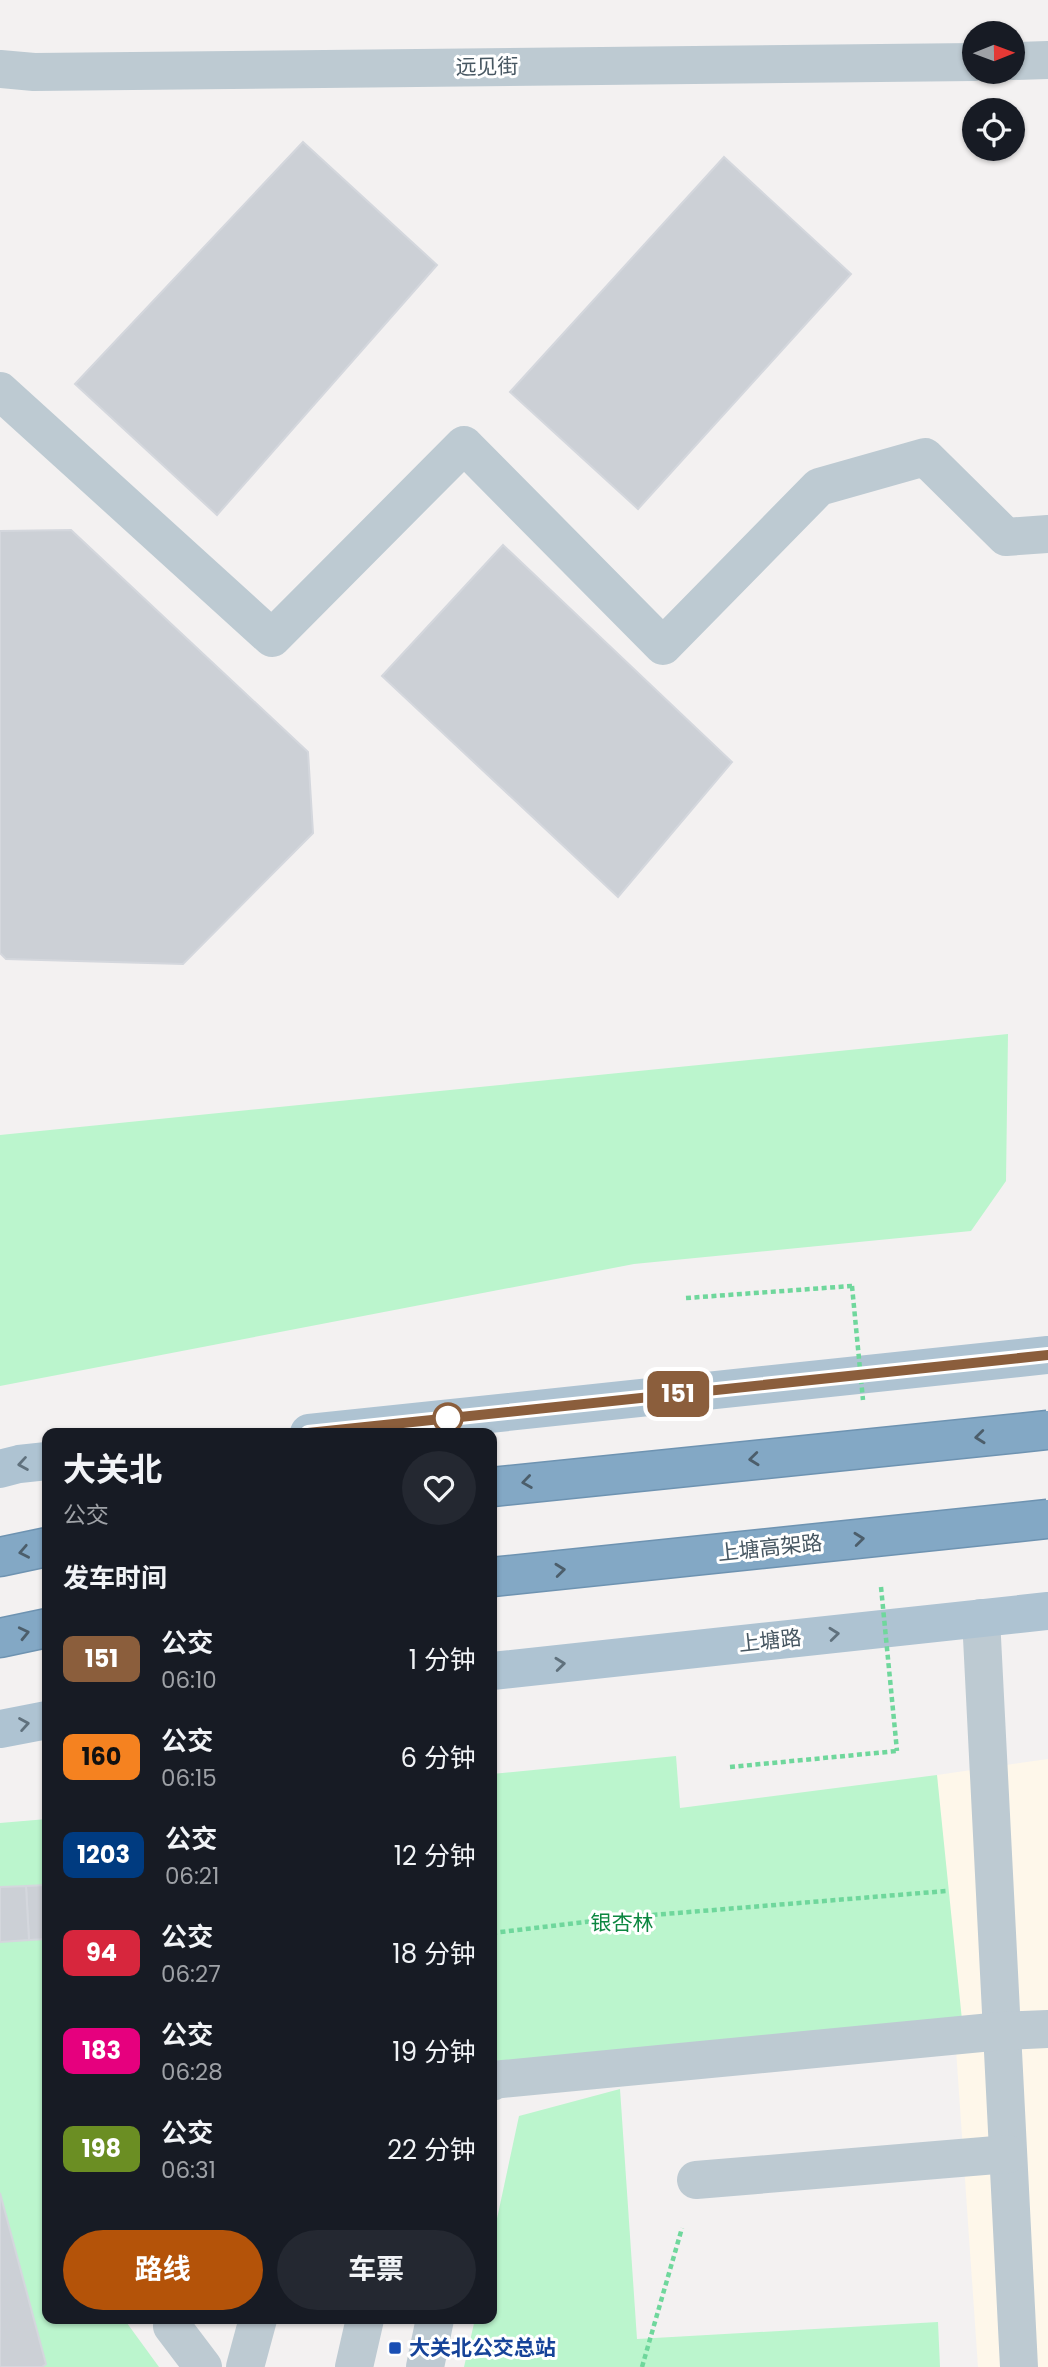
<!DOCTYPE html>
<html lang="zh">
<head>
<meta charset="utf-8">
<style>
  body { margin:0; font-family:Poppins,"Noto Sans SC",sans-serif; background:#242831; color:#f1f3f6; height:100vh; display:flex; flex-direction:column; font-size:26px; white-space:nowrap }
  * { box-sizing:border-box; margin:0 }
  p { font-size:23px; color:#9ea1a6 }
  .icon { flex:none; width:38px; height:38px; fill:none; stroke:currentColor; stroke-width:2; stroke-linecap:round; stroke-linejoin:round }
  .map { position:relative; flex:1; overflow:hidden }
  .details { position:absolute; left:42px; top:1428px; width:455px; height:896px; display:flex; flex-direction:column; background:#171b24; border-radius:14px; box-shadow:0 2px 5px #0004 }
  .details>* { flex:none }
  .badge { padding:0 14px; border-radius:10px; font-size:24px; line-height:46px }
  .needle { width:46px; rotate:89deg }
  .buttons { position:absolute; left:962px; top:21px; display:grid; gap:14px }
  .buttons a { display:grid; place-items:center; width:63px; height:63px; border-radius:50%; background:#171b24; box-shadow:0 2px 5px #0004; font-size:35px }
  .map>.badge { position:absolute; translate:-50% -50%; box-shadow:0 0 0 4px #fff }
  h2 { padding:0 21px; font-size:26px; line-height:63px }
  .round { display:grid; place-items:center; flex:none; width:74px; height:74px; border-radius:37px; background:#242831 }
  .summary { display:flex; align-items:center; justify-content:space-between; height:119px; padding:0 21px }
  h1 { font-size:33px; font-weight:700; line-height:52px }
  .cta { display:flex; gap:14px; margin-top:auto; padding:14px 21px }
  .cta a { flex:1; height:80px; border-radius:42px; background:#b45309; color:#fff; font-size:28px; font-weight:700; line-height:80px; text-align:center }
  .cta a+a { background:#242831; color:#f1f3f6 }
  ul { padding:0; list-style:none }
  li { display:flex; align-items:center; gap:21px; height:98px; padding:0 21px }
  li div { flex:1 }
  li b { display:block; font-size:26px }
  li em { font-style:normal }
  li .badge { min-width:77px; font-weight:700; text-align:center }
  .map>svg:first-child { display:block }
</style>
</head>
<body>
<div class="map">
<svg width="1048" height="2367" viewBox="0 0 1048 2367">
  <rect width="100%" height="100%" fill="#f3f1f1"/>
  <path fill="#fef7ea" d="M1048 1759V2367H978L937 1775Z"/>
  <g fill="#bbf5cd">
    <path d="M1008 1034 1006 1181 971 1231 634 1264 0 1386V1135Z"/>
    <path d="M676 1756 680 1808 937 1775 962 2020 492 2065V1774Z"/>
    <path d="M47 1819V2319H124L159 2367H0V1823Z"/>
    <path d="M620 2089 637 2339 938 2322 940 2367H464L475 2319H492V2242L519 2116Z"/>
  </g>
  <g fill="#ccd0d6" stroke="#d4d7dd" stroke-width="2">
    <path d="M303 142 437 265 217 515 75 384Z"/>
    <path d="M724 157 851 274 638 509 510 392Z"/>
    <path d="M71 530 308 752 313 833 183 964 6 959 0 953V531Z"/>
    <path d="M503 545 732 762 618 897 382 676Z"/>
    <path d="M47 1885V1939L29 1940 26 1886Z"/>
    <path d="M26 1886 29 1940 0 1942V1887Z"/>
    <path d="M0 2193 46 2364 42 2367H0Z"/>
  </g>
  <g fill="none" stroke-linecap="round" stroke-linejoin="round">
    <g stroke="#6e93b1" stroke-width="41">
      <g id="highway">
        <path d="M0 1557 47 1547"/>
        <path d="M0 1638 47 1628"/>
      </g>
    </g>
    <g stroke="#6fd79c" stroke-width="4.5" stroke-dasharray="5 3.5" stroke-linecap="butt">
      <path d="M686 1298 852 1286"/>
      <path d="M730 1767 897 1751"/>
      <path d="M492 1933 628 1917 946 1891"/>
      <path d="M642 2367 682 2228"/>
    </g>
    <g stroke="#bdcad2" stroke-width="38">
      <path d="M1013 61 1048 60"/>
      <path d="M0 69 34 72 975 62"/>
      <path d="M0 391 272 638 464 445 663 646 819 487 925 457 1006 537 1048 534"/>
      <path d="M981 1618 1019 2367"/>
      <path d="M492 2082V2080L1002 2031 1048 2029"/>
      <path d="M696 2180 1008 2154"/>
      <path d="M173 2319 172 2326 203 2367"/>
      <path d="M245 2367 258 2319"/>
      <path d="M354 2367 365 2319"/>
      <path d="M425 2367 435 2319"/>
    </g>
    <g stroke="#aec3d2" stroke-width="38">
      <path d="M309 1433 1048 1355"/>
      <path d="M0 1469 19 1464 47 1461"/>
      <path d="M492 1671 1048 1611"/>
      <path d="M0 1729 47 1720"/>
    </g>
    <use href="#highway" stroke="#83a8c5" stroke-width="38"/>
    <g stroke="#6e93b1" stroke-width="41" stroke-linecap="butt">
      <g id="highway-bridge">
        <path d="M492 1487 1048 1430"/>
        <path d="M492 1577 1048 1519"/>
      </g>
    </g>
    <g stroke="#6fd79c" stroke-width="4.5" stroke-dasharray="5 3.5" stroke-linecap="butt">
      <path d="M852 1286 863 1400"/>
      <path d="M881 1587 897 1751"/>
    </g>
    <use href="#highway-bridge" stroke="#83a8c5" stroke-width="38"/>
  </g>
  <defs><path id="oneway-chevron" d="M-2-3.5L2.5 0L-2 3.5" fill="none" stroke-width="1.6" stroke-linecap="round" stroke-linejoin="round" transform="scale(1.75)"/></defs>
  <g stroke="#4c5e6b">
    <use href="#oneway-chevron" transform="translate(980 1437) rotate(174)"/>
    <use href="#oneway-chevron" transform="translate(754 1459) rotate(174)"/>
    <use href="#oneway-chevron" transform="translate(527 1482) rotate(172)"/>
    <use href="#oneway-chevron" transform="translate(859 1539) rotate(-6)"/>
    <use href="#oneway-chevron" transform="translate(24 1552) rotate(169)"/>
    <use href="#oneway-chevron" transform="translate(560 1570) rotate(-6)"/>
    <use href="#oneway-chevron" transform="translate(24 1633) rotate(-13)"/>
  </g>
  <g stroke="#60717d">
    <use href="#oneway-chevron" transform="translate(23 1464) rotate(171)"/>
    <use href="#oneway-chevron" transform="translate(834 1634) rotate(-6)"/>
    <use href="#oneway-chevron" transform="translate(560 1664) rotate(-6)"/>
    <use href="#oneway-chevron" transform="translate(24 1724) rotate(-10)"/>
  </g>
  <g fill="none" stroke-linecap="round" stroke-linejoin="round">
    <g stroke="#fff" stroke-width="16">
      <path id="line" d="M308 1433 1048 1355"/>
    </g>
    <use href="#line" stroke="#8b5e3c" stroke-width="10"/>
  </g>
  <circle fill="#fff" stroke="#8b5e3c" stroke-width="3.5" cx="448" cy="1418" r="14"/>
  <rect fill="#1a4fb4" stroke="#fff" stroke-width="2.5" x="388" y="2341" width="14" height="14" rx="3.5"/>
  <g text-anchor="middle" stroke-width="6" stroke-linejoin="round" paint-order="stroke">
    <g font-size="21" fill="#465661" stroke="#fff">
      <text transform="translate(487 67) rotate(-1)" y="7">远见街</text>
      <text transform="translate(770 1548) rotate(-6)" y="7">上塘高架路</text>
      <text transform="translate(770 1641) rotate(-6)" y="7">上塘路</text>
    </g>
    <g font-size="21" fill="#0c8740" stroke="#fff">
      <text x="622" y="1930">银杏林</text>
    </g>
    <g font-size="21" font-weight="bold" fill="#164399" stroke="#fff" text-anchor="start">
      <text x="409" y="2355">大关北公交总站</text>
    </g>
  </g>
</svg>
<div class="buttons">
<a><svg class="needle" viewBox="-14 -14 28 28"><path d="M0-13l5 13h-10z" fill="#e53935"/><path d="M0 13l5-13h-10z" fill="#9ea1a6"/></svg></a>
<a><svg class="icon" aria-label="locate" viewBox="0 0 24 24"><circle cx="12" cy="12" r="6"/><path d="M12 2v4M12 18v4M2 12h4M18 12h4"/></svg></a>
</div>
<b class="badge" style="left:678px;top:1394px;background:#8b5e3c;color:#fff">151</b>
<section class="details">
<div class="summary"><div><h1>大关北</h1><p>公交</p></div><a class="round"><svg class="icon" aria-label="heart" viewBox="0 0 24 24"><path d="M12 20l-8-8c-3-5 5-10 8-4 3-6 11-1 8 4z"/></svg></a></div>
<h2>发车时间</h2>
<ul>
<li><span class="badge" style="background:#8b5e3c;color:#fff">151</span><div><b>公交</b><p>06:10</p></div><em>1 分钟</em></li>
<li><span class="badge" style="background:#f58220;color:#111">160</span><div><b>公交</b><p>06:15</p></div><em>6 分钟</em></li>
<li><span class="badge" style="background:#003b80;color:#fff">1203</span><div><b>公交</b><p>06:21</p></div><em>12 分钟</em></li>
<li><span class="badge" style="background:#d7263d;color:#fff">94</span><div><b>公交</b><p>06:27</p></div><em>18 分钟</em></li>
<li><span class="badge" style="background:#e6007e;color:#fff">183</span><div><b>公交</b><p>06:28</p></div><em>19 分钟</em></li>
<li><span class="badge" style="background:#6b8e23;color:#fff">198</span><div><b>公交</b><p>06:31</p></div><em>22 分钟</em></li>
</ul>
<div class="cta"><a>路线</a><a>车票</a></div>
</section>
</div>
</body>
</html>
